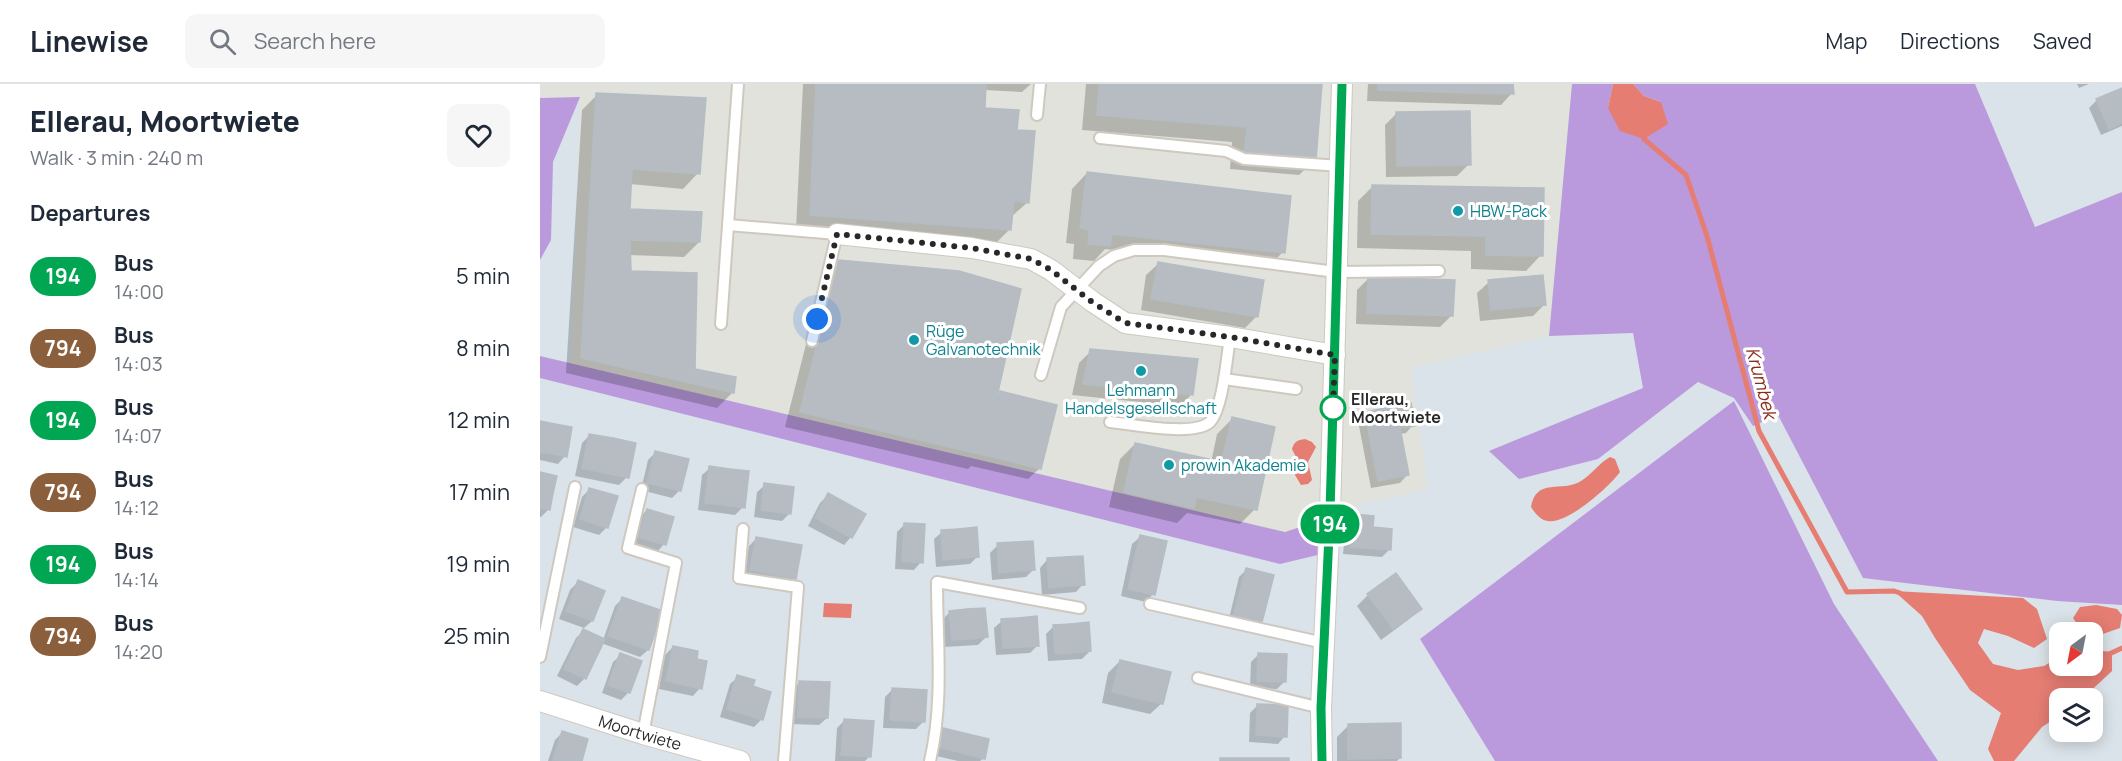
<!DOCTYPE html>
<html lang="en">
<head>
<meta charset="utf-8">
<style>
  body { margin:0; font-family:Manrope,sans-serif; background:#f6f6f7; color:#1f2937; height:100vh; display:flex; flex-direction:column; font-size:22px; white-space:nowrap }
  * { box-sizing:border-box; margin:0 }
  p { font-size:20px; color:#747a83 }
  .icon { flex:none; width:33px; height:33px; fill:none; stroke:currentColor; stroke-width:2; stroke-linecap:round; stroke-linejoin:round }
  .map { position:relative; flex:1; overflow:hidden }
  .side { display:flex; flex-direction:column; background:#fff; width:540px }
  .side>* { flex:none }
  .badge { padding:0 12px; border-radius:20px; font-size:21px; line-height:39px }
  .needle { width:39px; rotate:212deg }
  .controls { position:absolute; left:1509px; top:538px; display:grid; gap:12px }
  .controls a { display:grid; place-items:center; width:54px; height:54px; border-radius:12px; background:#fff; box-shadow:0 3px 15px #0003; font-size:30px }
  .you { position:absolute; width:30px; height:30px; margin:-15px; border:4px solid #fff; border-radius:50%; background:#1a73e8; box-shadow:0 0 0 9px #1a73e833 }
  .map>.badge { position:absolute; translate:-50% -50%; box-shadow:0 0 0 3px #fff }
  h2 { padding:0 30px; font-size:22px; line-height:54px }
  .round { display:grid; place-items:center; flex:none; width:63px; height:63px; border-radius:12px; background:#f6f6f7 }
  .head { display:flex; align-items:center; justify-content:space-between; height:102px; padding:0 30px }
  h1 { font-size:28px; font-weight:800; line-height:45px }
  ul { padding:0; list-style:none }
  li { display:flex; align-items:center; gap:18px; height:72px; padding:0 30px }
  li div { flex:1 }
  li b { display:block; font-size:22px }
  li em { font-style:normal }
  li .badge { min-width:66px; font-weight:700; text-align:center }
  header { display:flex; align-items:center; gap:36px; box-sizing:border-box; height:84px; padding:0 30px; background:#fff; border-bottom:2px solid #e0e1e3 }
  header strong { font-size:28px }
  nav { display:flex; gap:33px; margin-inline-start:auto; font-size:21px }
  .search { width:420px; height:54px; background:#f6f6f7; display:flex; align-items:center; gap:15px; box-sizing:border-box; padding:0 21px; border-radius:12px; color:#747a83; font-size:22px }
  main { display:flex; flex:1; min-height:0 }
  .map>svg:first-child { display:block }
</style>
</head>
<body>
<header>
<strong>Linewise</strong>
<div class="search"><svg class="icon" aria-label="search" viewBox="0 0 24 24"><circle cx="10" cy="10" r="6"/><path d="M15 15l6 6"/></svg>Search here</div>
<nav><a>Map</a><a>Directions</a><a>Saved</a></nav>
</header>
<main>
<section class="side">
<div class="head"><div><h1>Ellerau, Moortwiete</h1><p>Walk · 3 min · 240 m</p></div><a class="round"><svg class="icon" aria-label="heart" viewBox="0 0 24 24"><path d="M12 20l-8-8c-3-5 5-10 8-4 3-6 11-1 8 4z"/></svg></a></div>
<h2>Departures</h2>
<ul>
<li><span class="badge" style="background:#00a651;color:#fff">194</span><div><b>Bus</b><p>14:00</p></div><em>5 min</em></li>
<li><span class="badge" style="background:#8b5e3c;color:#fff">794</span><div><b>Bus</b><p>14:03</p></div><em>8 min</em></li>
<li><span class="badge" style="background:#00a651;color:#fff">194</span><div><b>Bus</b><p>14:07</p></div><em>12 min</em></li>
<li><span class="badge" style="background:#8b5e3c;color:#fff">794</span><div><b>Bus</b><p>14:12</p></div><em>17 min</em></li>
<li><span class="badge" style="background:#00a651;color:#fff">194</span><div><b>Bus</b><p>14:14</p></div><em>19 min</em></li>
<li><span class="badge" style="background:#8b5e3c;color:#fff">794</span><div><b>Bus</b><p>14:20</p></div><em>25 min</em></li>
</ul>
</section>
<div class="map">
<svg width="1582" height="677" viewBox="0 0 1582 677">
  <rect width="100%" height="100%" fill="#dae3e9"/>
  <path fill="#e1e2db" d="M0 0H1032L1009 252 871 284 888 405 797 426 788 434 745 448 32 280 40 14H0Z"/>
  <g fill="#ba9add">
    <path d="M1032 0H1073L1068 24 1121 18 1104 12 1093 0H1435L1495 143 1582 108V521L1517 517 1323 494 1238 331 1213 342 1194 314 1158 298 1058 375 979 395 949 367 1103 304 1093 249 1009 252Z"/>
    <path d="M40 13 13 78 11 156 0 176V14Z"/>
    <path d="M0 272 745 448 788 434 786 469 740 480 0 294Z"/>
    <path d="M1194 317 1294 520 1398 677H955L880 555Z"/>
  </g>
  <g fill="#e57d73">
    <path d="M1073 0H1093L1104 12 1121 18 1128 40 1104 55 1080 47 1068 24Z"/>
    <path d="M765 355 772 358 776 363 768 378 772 396 768 400 761 401 755 391C760 371 761 384 752 365 754 358 757 356 765 355Z"/>
    <path d="M1070 373 1075 375 1080 388C1069 403 1028 440 1008 437 1000 436 995 429 991 423 996 393 1022 409 1041 397 1052 390 1059 379 1070 373Z"/>
    <path d="M1354 507 1483 514 1497 525 1507 555 1494 564 1468 552 1444 545 1438 559 1453 580 1478 586 1504 582 1519 573 1520 582H1552L1553 566 1572 568V587L1542 615H1520L1519 632 1502 643 1474 677H1454L1448 665 1461 629 1430 606 1395 554 1382 532Z"/>
    <path d="M284 519 312 520 311 534 283 533Z"/>
    <path d="M1556 521 1577 525 1582 531 1580 544 1560 551 1542 547 1533 534 1540 523Z"/>
  </g>
  <g fill="#0003">
    <path d="M263 0H491L482 8 444 6 443 25 476 47 488 118 471 133 470 145 454 161 256 145Z"/>
    <path d="M546 0H780L775 76 759 91 690 85 692 58 542 46Z"/>
    <path d="M828 0H972V9L961 21 827 17Z"/>
    <path d="M1537 0H1549L1539 4Z"/>
    <path d="M1582 5V42L1561 51 1549 24 1556 17Z"/>
    <path d="M57 11 158 89 143 105 90 100 89 127 159 158 144 173 89 171V188L153 287 194 295 192 309 177 324 26 289 42 26Z"/>
    <path d="M857 29 929 80 917 92 846 93 845 41Z"/>
    <path d="M547 89 743 168 728 183 565 165 554 177 533 175 534 160 526 159 532 105Z"/>
    <path d="M833 102 1001 171 986 187 931 185V167L817 164 818 117Z"/>
    <path d="M299 178 456 313 461 308 500 384 488 395 431 382 428 385 245 343 283 193Z"/>
    <path d="M618 180 717 232 705 244 601 226 606 191Z"/>
    <path d="M829 194 912 231 900 243 816 240 817 206Z"/>
    <path d="M949 198 1005 220 993 232 940 237 937 209Z"/>
    <path d="M551 267 652 310 640 322 532 311 539 279Z"/>
    <path d="M826 329 873 341 866 349 860 350 867 391 860 399 831 404 818 337Z"/>
    <path d="M692 335 715 425 700 440 647 429 637 439 569 423 580 375 595 360 669 388 677 350Z"/>
    <path d="M0 338 25 372 18 380 0 376Z"/>
    <path d="M50 351 87 393 79 401 35 392 42 359Z"/>
    <path d="M115 369 140 406 132 414 101 406 108 376Z"/>
    <path d="M170 384 203 423 195 431 158 426 162 391Z"/>
    <path d="M0 390 9 425 1 433H0Z"/>
    <path d="M225 401 250 429 242 437 214 433 217 408Z"/>
    <path d="M50 405 67 443 59 451 33 443 42 413Z"/>
    <path d="M288 411 311 453 304 461 268 442 280 419Z"/>
    <path d="M107 426 124 460 117 468 92 461 99 434Z"/>
    <path d="M813 432 832 444 849 466 842 473 803 470 806 439Z"/>
    <path d="M365 440 381 478 374 486 355 485 357 448Z"/>
    <path d="M402 448 438 472 430 480 396 483 394 455Z"/>
    <path d="M600 453 613 510 606 518 581 512 592 460Z"/>
    <path d="M217 454 254 494 246 502 203 494 209 462Z"/>
    <path d="M458 461 494 485 486 493 452 496 450 469Z"/>
    <path d="M507 476 543 500 536 508 502 511 500 484Z"/>
    <path d="M707 485 720 542 712 549 687 543 699 493Z"/>
    <path d="M38 498 63 508 52 537 44 544 19 535 30 506Z"/>
    <path d="M828 511 880 525 868 536 841 556 817 522Z"/>
    <path d="M83 514 108 566 100 573 61 559 45 594 37 602 17 592 36 554 43 547 63 556 75 522Z"/>
    <path d="M410 528 446 553 438 561 404 563 402 536Z"/>
    <path d="M462 537 498 561 490 569 456 571 454 544Z"/>
    <path d="M513 543 550 567 542 575 508 577 506 550Z"/>
    <path d="M133 563 155 576 160 604 153 612 119 605 125 571Z"/>
    <path d="M81 571 89 608 81 616 62 609 73 578Z"/>
    <path d="M718 571 745 597 737 605 710 604 711 578Z"/>
    <path d="M580 577 622 619 610 630 562 619 568 589Z"/>
    <path d="M198 593 222 635 214 643 180 633 190 600Z"/>
    <path d="M260 598 287 634 279 641 251 640 252 606Z"/>
    <path d="M353 605 383 638 376 645 343 644 345 613Z"/>
    <path d="M718 621 745 652 738 660 709 658 710 629Z"/>
    <path d="M305 636 330 672 325 677H295L297 644Z"/>
    <path d="M808 642 860 674 857 677H797V653Z"/>
    <path d="M404 646 444 674 440 677H418L392 671 396 653Z"/>
    <path d="M23 648 46 656 40 677H8L15 656Z"/>
  </g>
  <g fill="none" stroke-linecap="round" stroke-linejoin="round">
    <g stroke="#e57d73" stroke-width="5">
      <path d="M1104 55 1146 91 1167 152 1219 347 1307 508 1354 507 1360 509"/>
      <path d="M1567 571 1582 564"/>
    </g>
  </g>
  <g fill="#b7bcc2" stroke="#b4bdc4" stroke-width="1.5">
    <path d="M276 0H446L445 24 479 26 477 46 495 47 489 119 474 117 471 146 270 131Z"/>
    <path d="M559 0H782L776 76 704 70 707 43 557 31Z"/>
    <path d="M838 0H930L929 9 838 6Z"/>
    <path d="M930 0H973L974 10 929 9Z"/>
    <path d="M1582 4V39L1569 45 1556 15Z"/>
    <path d="M56 9 166 14 160 90 92 85 90 125 162 128 160 158 90 156 91 187 157 189 155 285 196 293 194 309 41 274Z"/>
    <path d="M930 27 931 81 857 82 856 28Z"/>
    <path d="M547 88 751 112 745 169 572 150 570 162 548 160 549 146 540 144Z"/>
    <path d="M832 101 1004 104 1003 172 946 171V152L831 150Z"/>
    <path d="M298 176 419 187 481 205 444 371 260 328Z"/>
    <path d="M618 178 724 196 718 233 611 215Z"/>
    <path d="M1003 191 1006 221 951 226 948 196Z"/>
    <path d="M828 193 915 196 913 232 827 229Z"/>
    <path d="M550 265 658 275 653 311 543 300Z"/>
    <path d="M460 307 517 321 501 385 444 371Z"/>
    <path d="M871 319 875 342 829 350 825 328Z"/>
    <path d="M692 333 735 343 717 426 656 413 654 424 584 408 595 359 669 375 667 386 679 389Z"/>
    <path d="M0 337 15 340 9 369 0 368Z"/>
    <path d="M15 340 32 343 27 373 9 369Z"/>
    <path d="M860 344 869 391 838 397 829 350Z"/>
    <path d="M49 350 73 354 65 389 42 384Z"/>
    <path d="M73 354 96 359 89 394 65 389Z"/>
    <path d="M115 367 149 375 141 407 107 399Z"/>
    <path d="M169 382 189 385 185 421 165 419Z"/>
    <path d="M189 385 209 387 205 424 185 421Z"/>
    <path d="M0 388 17 392 13 409 0 406Z"/>
    <path d="M224 399 254 403 251 430 221 426Z"/>
    <path d="M49 404 78 412 68 444 40 435Z"/>
    <path d="M0 406 13 409 10 426 0 424Z"/>
    <path d="M288 409 326 430 312 454 275 434Z"/>
    <path d="M107 425 134 433 126 461 98 453Z"/>
    <path d="M813 430 834 432 833 443 852 445 851 466 810 463Z"/>
    <path d="M364 439 385 440 383 479 362 477Z"/>
    <path d="M437 443 439 473 421 474 419 445Z"/>
    <path d="M419 445 421 474 403 476 401 446Z"/>
    <path d="M600 451 627 457 615 511 588 505Z"/>
    <path d="M216 453 262 461 256 495 210 486Z"/>
    <path d="M493 457 495 486 477 487 475 458Z"/>
    <path d="M475 458 477 487 459 489 457 459Z"/>
    <path d="M543 472 545 501 527 502 525 473Z"/>
    <path d="M525 473 527 502 509 504 507 474Z"/>
    <path d="M706 484 734 491 721 542 693 535Z"/>
    <path d="M856 489 882 525 853 545 827 510Z"/>
    <path d="M38 496 65 507 53 537 26 527Z"/>
    <path d="M82 513 123 527 109 566 68 552Z"/>
    <path d="M445 524 448 553 430 555 427 525Z"/>
    <path d="M427 525 430 555 412 556 409 527Z"/>
    <path d="M497 532 499 562 481 563 479 534Z"/>
    <path d="M479 534 481 563 463 564 461 535Z"/>
    <path d="M549 538 551 567 533 569 531 540Z"/>
    <path d="M531 540 533 569 515 570 513 541Z"/>
    <path d="M43 545 65 555 46 595 24 585Z"/>
    <path d="M133 562 158 567 157 575 167 577 162 605 126 597Z"/>
    <path d="M80 569 102 577 90 609 68 601Z"/>
    <path d="M718 569 747 570 746 598 717 597Z"/>
    <path d="M580 576 631 588 623 620 572 608Z"/>
    <path d="M197 591 215 596 213 602 231 608 223 636 187 625Z"/>
    <path d="M259 597 290 598 288 634 258 633Z"/>
    <path d="M352 604 387 606 385 638 350 636Z"/>
    <path d="M717 620 748 621 747 653 716 651Z"/>
    <path d="M304 635 334 637 331 673 301 671Z"/>
    <path d="M861 639V674L808 675V640Z"/>
    <path d="M403 644 449 655 445 675 398 663Z"/>
    <path d="M22 647 48 655 42 677 13 676Z"/>
    <rect x="680" y="674" width="69" height="3"/>
  </g>
  <g fill="none" stroke-linecap="round" stroke-linejoin="round">
    <g stroke="#cec8bf" stroke-width="14">
      <g id="service">
        <path d="M497 31 500 0"/>
        <path d="M560 54 686 67 704 75 800 82"/>
        <path d="M188 141 297 150 272 257"/>
        <path d="M181 240 198 0"/>
        <path d="M501 291 521 223 559 182 574 172 594 166H624L796 188 899 187"/>
        <path d="M684 295 756 305"/>
        <path d="M570 338C591 340 654 353 670 338 683 324 687 272 690 253"/>
        <path d="M102 405 88 464 136 479 103 650"/>
        <path d="M203 445 199 494 258 503 244 677"/>
        <path d="M610 520 784 559"/>
        <path d="M0 573 35 403"/>
        <path d="M658 594 781 624"/>
        <path d="M390 677C404 617 397 559 397 498L540 524"/>
      </g>
    </g>
    <g stroke="#cec8bf" stroke-width="22">
      <g id="minor">
        <path d="M297 150 432 164 491 175 511 186 553 218 585 239 690 253 795 271"/>
        <path id="s1" d="M0 617 103 650 200 677"/>
        <path d="M782 677 781 624 790 429 802 0"/>
      </g>
    </g>
    <use href="#service" stroke="#fff" stroke-width="10"/>
    <use href="#minor" stroke="#fff" stroke-width="20"/>
  </g>
  <g fill="none" stroke-linecap="round" stroke-linejoin="round">
    <g stroke="#fff" stroke-width="14">
      <path id="line" d="M782 677 781 624 790 429 802 0"/>
    </g>
    <use href="#line" stroke="#00a651" stroke-width="9"/>
    <path stroke="#282828" stroke-width="6" stroke-dasharray="0 10.8" d="M277 235 297 150 432 164 491 175 511 186 552 218 585 239 690 253 795 271 793 324"/>
  </g>
  <g fill="#0f9aa8" stroke="#fff" stroke-width="2">
    <circle cx="918" cy="127" r="6"/>
    <circle cx="374" cy="256" r="6"/>
    <circle cx="601" cy="287" r="6"/>
    <circle cx="629" cy="381" r="6"/>
  </g>
  <circle fill="#fff" stroke="#00a651" stroke-width="3" cx="793" cy="324" r="12"/>
  <g text-anchor="middle" stroke-width="6" stroke-linejoin="round" paint-order="stroke">
    <g font-size="16" fill="#0d838f" stroke="#fff" text-anchor="start">
      <text x="930" y="133">HBW-Pack</text>
      <text x="386" y="253">Rüge<tspan x="386" dy="18">Galvanotechnik</tspan></text>
      <text x="601" y="312" text-anchor="middle">Lehmann<tspan x="601" dy="18">Handelsgesellschaft</tspan></text>
      <text x="641" y="387">prowin Akademie</text>
    </g>
    <g font-size="16" font-weight="bold" fill="#282828" stroke="#fff" text-anchor="start">
      <text x="811" y="321">Ellerau,<tspan x="811" dy="18">Moortwiete</tspan></text>
    </g>
    <g font-size="16" fill="#282828" stroke="#fff">
      <text dy="6" stroke="none"><textPath href="#s1" startOffset="105">Moortwiete</textPath></text>
    </g>
    <g font-size="18" font-style="italic" fill="#8d2a16" stroke="#fff">
      <text transform="translate(1221 299) rotate(75)" y="6">Krumbek</text>
    </g>
  </g>
</svg>
<div class="controls">
<a><svg class="needle" viewBox="-14 -14 28 28"><path d="M0-13l5 13h-10z" fill="#e53935"/><path d="M0 13l5-13h-10z" fill="#747a83"/></svg></a>
<a><svg class="icon" aria-label="layers" viewBox="0 0 24 24"><path d="M12 4l9 5-9 5-9-5zM3 14l9 5 9-5"/></svg></a>
</div>
<div class="you" style="left:277px;top:235px"></div>
<b class="badge" style="left:790px;top:440px;background:#00a651;color:#fff">194</b>
</div>
</main>
</body>
</html>
